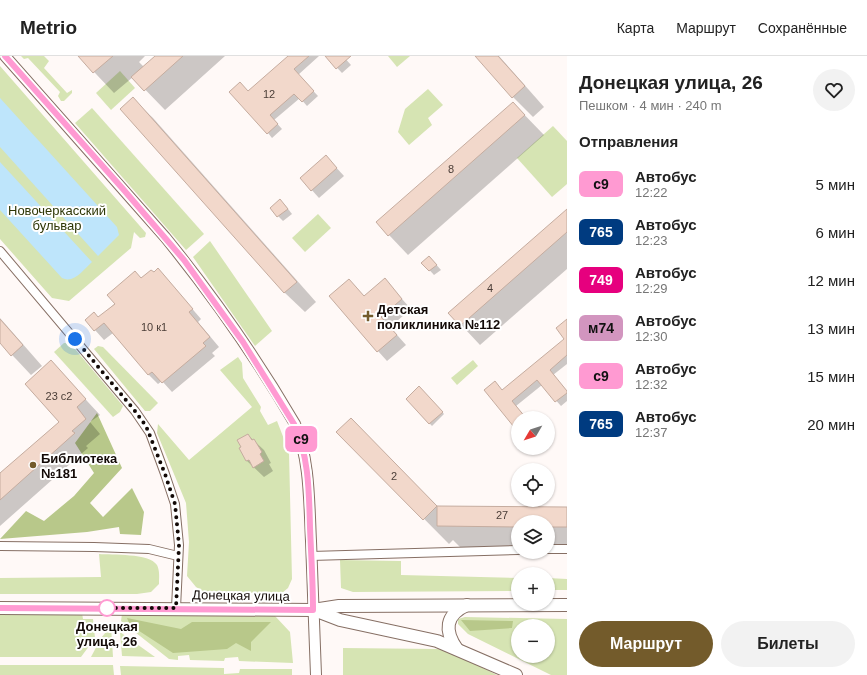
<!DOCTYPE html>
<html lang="ru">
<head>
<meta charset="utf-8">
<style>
  body { margin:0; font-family:Helvetica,sans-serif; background:#f2f2f2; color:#222; height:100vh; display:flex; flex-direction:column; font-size:15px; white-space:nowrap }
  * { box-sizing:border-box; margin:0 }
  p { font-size:13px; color:#767676 }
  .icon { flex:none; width:22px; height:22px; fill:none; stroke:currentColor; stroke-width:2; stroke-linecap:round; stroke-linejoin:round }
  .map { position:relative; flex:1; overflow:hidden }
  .side { display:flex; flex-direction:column; background:#fff; width:300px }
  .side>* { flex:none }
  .badge { padding:0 8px; border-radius:6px; font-size:14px; line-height:26px }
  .needle { width:26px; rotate:231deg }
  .buttons { position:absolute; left:511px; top:355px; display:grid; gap:8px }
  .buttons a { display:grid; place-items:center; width:44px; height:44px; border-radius:50%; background:#fff; box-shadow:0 1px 3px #0004; font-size:20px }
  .you { position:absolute; width:20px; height:20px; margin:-10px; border:3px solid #fff; border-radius:50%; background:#1a73e8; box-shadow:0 0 0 6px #1a73e833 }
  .map>.badge { position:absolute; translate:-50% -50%; box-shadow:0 0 0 2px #fff }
  h2 { padding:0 12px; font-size:15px; line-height:36px }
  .round { display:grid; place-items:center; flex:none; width:42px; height:42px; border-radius:21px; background:#f2f2f2 }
  .head { display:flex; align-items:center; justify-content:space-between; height:68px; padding:0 12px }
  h1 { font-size:19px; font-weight:800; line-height:30px }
  .button { display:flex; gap:8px; margin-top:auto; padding:8px 12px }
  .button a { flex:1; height:46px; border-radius:24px; background:#735b2b; color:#fff; font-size:16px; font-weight:800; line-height:46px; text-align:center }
  .button a+a { background:#f2f2f2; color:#222 }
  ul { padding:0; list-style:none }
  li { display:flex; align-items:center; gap:12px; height:48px; padding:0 12px }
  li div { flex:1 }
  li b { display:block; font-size:15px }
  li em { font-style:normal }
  li .badge { min-width:44px; font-weight:700; text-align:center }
  header { display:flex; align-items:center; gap:24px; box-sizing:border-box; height:56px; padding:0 20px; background:#fff; border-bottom:1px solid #e0e0e0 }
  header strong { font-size:19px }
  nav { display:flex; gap:22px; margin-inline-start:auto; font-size:14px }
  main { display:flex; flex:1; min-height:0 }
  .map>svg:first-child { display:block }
</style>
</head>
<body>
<header>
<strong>Metrio</strong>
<nav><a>Карта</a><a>Маршрут</a><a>Сохранённые</a></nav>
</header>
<main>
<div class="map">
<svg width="567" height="619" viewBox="0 0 567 619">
  <rect width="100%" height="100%" fill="#fff9f7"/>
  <g fill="#d6e4b3" fill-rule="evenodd">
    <path d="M21 0H44L49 5 44 12 67 37 72 34V37L64 45H61L58 40 60 36 28 2 24 3Z"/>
    <path d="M388 0H410L397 11Z"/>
    <path d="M0 10 146 177 145 181 140 182 134 176 131 192 69 245 52 242 0 183Z"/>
    <path d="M120 15 135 32 111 54 96 37Z"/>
    <path d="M428 33 443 49 428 62 432 69 409 89 398 76 405 53Z"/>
    <path d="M92 52 204 178 186 194 75 67Z"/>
    <path d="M553 70 567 85V128L552 141 517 102Z"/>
    <path d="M318 158 331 172 305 196 292 182Z"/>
    <path d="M210 185 272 275 255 290 193 201Z"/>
    <path d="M64 287H70L123 350 120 356 113 361 54 296Z"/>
    <path d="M98 290 103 291 158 347 150 355H145L94 293Z"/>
    <path d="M238 301 242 307 243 322 261 351 260 355 268 369 277 365 289 396 292 523 288 532 282 537H206L196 531 187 520 189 486 186 447 157 377 158 368 189 404 252 351 220 314Z"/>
    <path d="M473 304 478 310 457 329 451 322Z"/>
    <path d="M99 498C112 499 149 497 157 509 160 515 159 522 159 528L151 536 137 538H0V522L101 521Z"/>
    <path d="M340 504 401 505V519L518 522V535L353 536 341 532Z"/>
    <path d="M548 522 567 523V534H548Z"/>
    <path d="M0 557H82L83 563H93L95 582 81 601H0Z"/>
    <path d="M122 558 275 560 290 576 293 607 239 605 238 601 225 602 224 605 190 604 189 599 178 600V604L169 603 121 565Z"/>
    <path d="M465 561 567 563V619H551L468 578 458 568V563ZM518 570H548V600H518Z"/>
    <path d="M111 570 113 601H91L101 582Z"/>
    <path d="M120 576 155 601 122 600Z"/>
    <path d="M343 592 438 593 458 599 497 619H343Z"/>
    <path d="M0 609H113L114 619H0Z"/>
    <path d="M120 610 224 612V618L239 617 240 613H292V619H121Z"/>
  </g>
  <g fill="#b8c88a">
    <path d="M97 357 122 412 90 447 103 461 132 432 144 456 141 479 120 478 119 471 87 476 0 483 26 455 44 465 74 440 94 417 75 387Z"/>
    <path d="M127 562 181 573 192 566H271L251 586V595L236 587 227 593 173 597 130 569Z"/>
    <path d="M461 564 513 565 512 572 470 575Z"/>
  </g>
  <g fill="#bee5fb">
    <path d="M0 42 117 171 119 179 98 200 0 91Z"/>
    <path d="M0 106 92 206C84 213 74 228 62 222L0 154Z"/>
  </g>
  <g fill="#0003">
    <path d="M79 0H145L139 6 144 11 156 0H225L165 54 133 21 114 37Z"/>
    <path d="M289 0H319L298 19 318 40 307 50 300 42 274 64 282 73 272 82 268 77 248 36Z"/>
    <path d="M326 0H343L351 9 342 17Z"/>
    <path d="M476 0H499L544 51 533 61 513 41Z"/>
    <path d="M133 43 153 62 316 246 305 256 285 237 122 53Z"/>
    <path d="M513 47 544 79 408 199 389 179Z"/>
    <path d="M333 108 344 120 319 142 301 122Z"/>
    <path d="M285 149 292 158 283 165 278 160Z"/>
    <path d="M567 154V213L480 289 450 257Z"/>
    <path d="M434 206 441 214 434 219 423 207Z"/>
    <path d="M158 213 201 263 198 266 219 291 212 297 215 300 172 336 162 325 158 328 149 319 113 277 104 284 95 274 99 262 141 223 154 217Z"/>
    <path d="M385 224 411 253 390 271 406 289 387 305 378 295 364 241Z"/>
    <path d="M0 262 42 310 31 319 0 286Z"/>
    <path d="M567 264V308L553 319 567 335V345L561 350 542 329 516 350 526 362H518V374L503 335 566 283Z"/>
    <path d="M51 306 100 359 90 366 100 378 86 390 88 392 0 470V418L61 366Z"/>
    <path d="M419 331 444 358 432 370 407 343Z"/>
    <path d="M351 364 437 451 567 452V495H548V466H518V495L463 494 453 484 449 488 338 376Z"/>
    <path d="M248 379 264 394 271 407 269 408 273 415 264 421 247 405 240 393Z"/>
  </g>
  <g fill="#f2d8cb" stroke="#c5ac9f">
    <path d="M78 0H113L93 17Z"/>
    <path d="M155 0H183L144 35 131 21Z"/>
    <path d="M288 0H309L294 13 314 35 302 46 294 38 270 59 278 68 267 78 229 36 240 26 248 35Z"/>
    <path d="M325 0H351L336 13Z"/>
    <path d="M475 0H498L525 30 512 42Z"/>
    <path d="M133 41 297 226 284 237 120 53Z"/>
    <path d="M513 46 525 59 388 180 376 166Z"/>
    <path d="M326 99 337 112 311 135 300 122Z"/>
    <path d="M280 143 288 153 277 161 270 152Z"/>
    <path d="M567 153V176L460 270 448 257Z"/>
    <path d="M429 200 437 209 429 215 421 207Z"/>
    <path d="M158 212 193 253 189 256 210 281 203 287 206 290 162 327 152 316 148 319 104 267 94 275 85 264 94 256 98 261 115 248 107 239 135 215 141 222 151 214 154 216Z"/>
    <path d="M385 222 402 243 381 261 397 279 377 296 329 240 349 223 364 240Z"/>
    <path d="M0 263 23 289 11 300 0 287Z"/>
    <path d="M567 263V299L550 314 567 335V337L555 346 537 324 512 345 526 362H518V376L484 334 495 325 502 334 564 283 556 272Z"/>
    <path d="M51 304 86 343 77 351 86 363 72 375 75 377 0 444V417L59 366 25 328Z"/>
    <path d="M419 330 443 356 429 368 406 343Z"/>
    <path d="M351 362 437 450 423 464 336 376Z"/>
    <path d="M248 378 252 384 254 383 262 396 260 398 264 405 253 412 249 404 246 405 239 392 241 391 237 384Z"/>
    <path d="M437 450 567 451V471H548V466H518V471L437 470Z"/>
  </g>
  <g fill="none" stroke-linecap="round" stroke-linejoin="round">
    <g stroke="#866f64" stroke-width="10">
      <g id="minor">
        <path d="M0 195 135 355 150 377 165 418 175 448 179 489 176 552"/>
        <path d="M0 490 94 491 149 493 178 500"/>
        <path d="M548 493H567"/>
        <path d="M311 500 518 494"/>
      </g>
    </g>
    <g stroke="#866f64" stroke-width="12">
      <path id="tertiary" d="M5 0 165 181C213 240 257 303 295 368 310 404 309 446 311 485 313 530 314 574 316 619"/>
    </g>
    <g stroke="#866f64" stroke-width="14">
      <g id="secondary">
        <path d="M0 552 313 554 339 550 567 549"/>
        <path d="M314 554 340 564 437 585 516 619"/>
        <path d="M457 593C444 575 445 559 467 549"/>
      </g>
    </g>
    <use href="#minor" stroke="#fff" stroke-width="8"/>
    <use href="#tertiary" stroke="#fff" stroke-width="10"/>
    <use href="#secondary" stroke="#fff" stroke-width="12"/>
  </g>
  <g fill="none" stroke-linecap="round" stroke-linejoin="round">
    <g stroke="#fff" stroke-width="9">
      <path id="line" d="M0 552 313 554C313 526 311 498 310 471 309 436 309 400 294 368L243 286 184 204 123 133 5 0"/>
    </g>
    <use href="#line" stroke="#ff9ad2" stroke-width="6"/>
    <path stroke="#120906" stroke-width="4" stroke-dasharray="0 7.2" d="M75 283 135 355 146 370 165 418 175 448 179 489 176 552H107"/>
  </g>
  <g fill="#735b2b" stroke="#fff" stroke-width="1.5">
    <path d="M366 254h4v4h4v4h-4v4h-4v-4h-4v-4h4z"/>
    <circle cx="33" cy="409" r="4"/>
  </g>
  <circle fill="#fff" stroke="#ff9ad2" stroke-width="2" cx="107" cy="552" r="8"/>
  <g text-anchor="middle" stroke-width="4" stroke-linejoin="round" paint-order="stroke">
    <g font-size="11" fill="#4a3d37">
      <text x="269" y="42">12</text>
      <text x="451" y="117">8</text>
      <text x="490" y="236">4</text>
      <text x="154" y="275">10 к1</text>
      <text x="59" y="344">23 с2</text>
      <text x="394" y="424">2</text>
      <text x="502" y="463">27</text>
    </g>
    <g font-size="13" fill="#2e3707" stroke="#fff">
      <text x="57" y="159">Новочеркасский<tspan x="57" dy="15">бульвар</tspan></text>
    </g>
    <g font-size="13" font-weight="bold" fill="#120906" stroke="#fff" text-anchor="start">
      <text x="377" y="258">Детская<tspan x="377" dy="15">поликлиника №112</tspan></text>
      <text x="41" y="407">Библиотека<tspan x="41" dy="15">№181</tspan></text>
    </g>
    <g font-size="13" fill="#120906" stroke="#fff">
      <text transform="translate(241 539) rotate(1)" y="5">Донецкая улица</text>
    </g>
    <g font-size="13" font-weight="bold" fill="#120906" stroke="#fff">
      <text x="107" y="575">Донецкая<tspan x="107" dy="15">улица, 26</tspan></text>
    </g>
  </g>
</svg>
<div class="buttons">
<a><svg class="needle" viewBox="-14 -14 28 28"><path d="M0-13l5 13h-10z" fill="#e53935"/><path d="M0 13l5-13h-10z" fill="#767676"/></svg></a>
<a><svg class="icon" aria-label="locate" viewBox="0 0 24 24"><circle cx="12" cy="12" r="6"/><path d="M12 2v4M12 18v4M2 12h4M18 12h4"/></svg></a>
<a><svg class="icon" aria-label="layers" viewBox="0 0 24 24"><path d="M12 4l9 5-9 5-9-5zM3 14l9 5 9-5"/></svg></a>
<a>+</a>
<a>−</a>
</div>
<div class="you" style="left:75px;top:283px"></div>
<b class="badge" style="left:301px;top:383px;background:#ff9ad2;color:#111">с9</b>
</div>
<section class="side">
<div class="head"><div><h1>Донецкая улица, 26</h1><p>Пешком · 4 мин · 240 m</p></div><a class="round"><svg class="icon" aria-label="heart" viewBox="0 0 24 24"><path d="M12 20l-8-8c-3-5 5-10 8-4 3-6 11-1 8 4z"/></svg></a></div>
<h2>Отправления</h2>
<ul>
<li><span class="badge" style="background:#ff9ad2;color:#111">с9</span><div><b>Автобус</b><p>12:22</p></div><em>5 мин</em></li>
<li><span class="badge" style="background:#003b80;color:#fff">765</span><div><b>Автобус</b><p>12:23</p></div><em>6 мин</em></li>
<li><span class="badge" style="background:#e6007e;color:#fff">749</span><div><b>Автобус</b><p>12:29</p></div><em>12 мин</em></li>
<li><span class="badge" style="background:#d295bf;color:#111">м74</span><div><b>Автобус</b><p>12:30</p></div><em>13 мин</em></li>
<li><span class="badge" style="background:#ff9ad2;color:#111">с9</span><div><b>Автобус</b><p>12:32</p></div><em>15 мин</em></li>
<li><span class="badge" style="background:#003b80;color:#fff">765</span><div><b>Автобус</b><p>12:37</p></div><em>20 мин</em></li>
</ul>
<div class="button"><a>Маршрут</a><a>Билеты</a></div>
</section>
</main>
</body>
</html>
